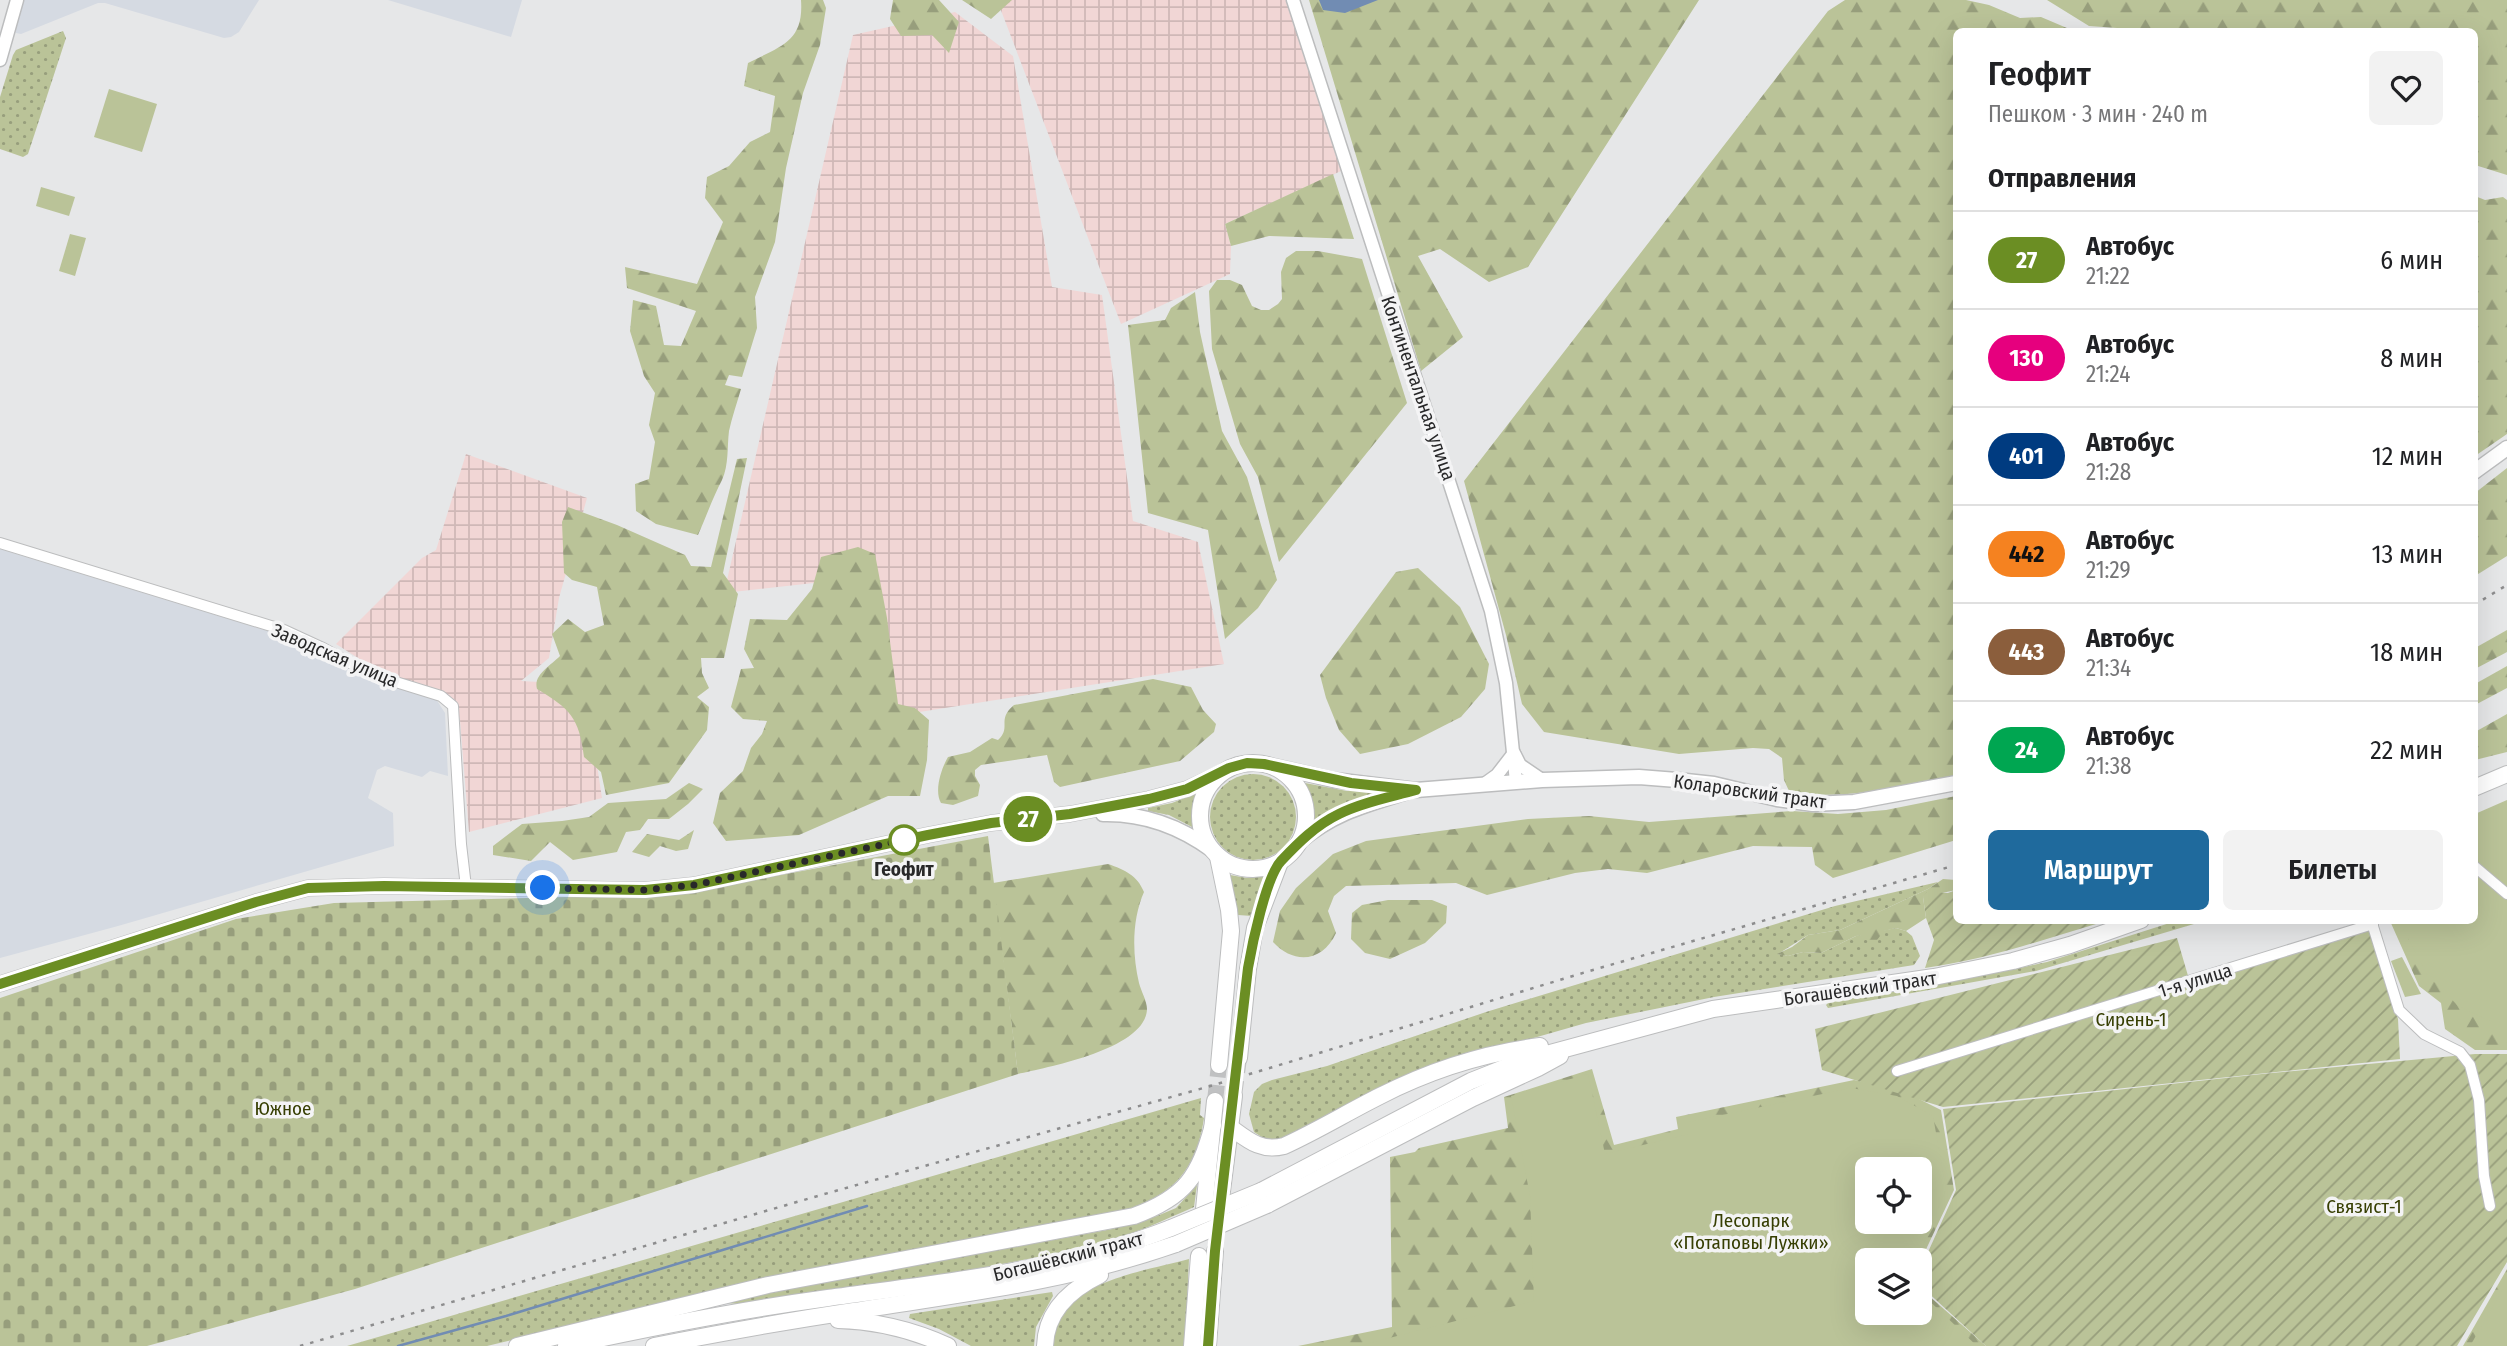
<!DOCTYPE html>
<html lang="ru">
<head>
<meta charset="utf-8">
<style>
  body { margin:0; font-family:"Fira Sans Condensed",sans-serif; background:#f2f2f2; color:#202124; height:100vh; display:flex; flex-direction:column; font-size:26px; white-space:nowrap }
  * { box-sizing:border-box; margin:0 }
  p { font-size:23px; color:#757577 }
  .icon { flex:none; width:38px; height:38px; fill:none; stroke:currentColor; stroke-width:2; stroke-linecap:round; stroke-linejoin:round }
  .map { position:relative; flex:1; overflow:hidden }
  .side { position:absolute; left:1953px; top:28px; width:525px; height:896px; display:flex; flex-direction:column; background:#fff; border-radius:10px; box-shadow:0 7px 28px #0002 }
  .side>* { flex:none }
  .badge { padding:0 14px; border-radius:23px; font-size:24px; line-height:46px }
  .buttons { position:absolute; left:1855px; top:1157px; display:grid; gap:14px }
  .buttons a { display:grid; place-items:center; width:77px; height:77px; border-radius:10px; background:#fff; box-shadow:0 7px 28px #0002; font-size:35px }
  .you { position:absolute; width:35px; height:35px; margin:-18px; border:5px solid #fff; border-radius:50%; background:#1a73e8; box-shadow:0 0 0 10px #1a73e833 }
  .map>.badge { position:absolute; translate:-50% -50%; box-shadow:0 0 0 4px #fff }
  h2 { padding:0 35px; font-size:26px; line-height:63px }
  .round { display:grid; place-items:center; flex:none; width:74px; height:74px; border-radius:10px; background:#f2f2f2 }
  .headline { display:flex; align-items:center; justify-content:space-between; height:119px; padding:0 35px }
  h1 { font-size:33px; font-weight:600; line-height:52px }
  .cta { display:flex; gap:14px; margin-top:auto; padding:14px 35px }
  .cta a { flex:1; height:80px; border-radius:10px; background:#1f6a9d; color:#fff; font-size:28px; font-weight:600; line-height:80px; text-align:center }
  .cta a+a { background:#f2f2f2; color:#202124 }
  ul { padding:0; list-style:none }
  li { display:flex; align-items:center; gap:21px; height:98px; padding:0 35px; border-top:2px solid #e0e0e0 }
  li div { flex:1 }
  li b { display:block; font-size:26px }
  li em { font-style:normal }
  li .badge { min-width:77px; font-weight:700; text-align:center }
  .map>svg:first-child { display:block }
</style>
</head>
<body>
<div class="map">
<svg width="2507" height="1346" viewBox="0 0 2507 1346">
  <defs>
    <pattern id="industrial-grid" width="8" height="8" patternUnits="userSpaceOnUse" patternTransform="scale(1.75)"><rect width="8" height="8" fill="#f1d6d5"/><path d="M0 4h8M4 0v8" fill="none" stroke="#cfb8b7"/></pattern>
    <pattern id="grass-dots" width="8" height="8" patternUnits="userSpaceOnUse" patternTransform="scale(1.75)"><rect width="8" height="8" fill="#bac398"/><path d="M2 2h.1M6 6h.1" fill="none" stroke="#979e7c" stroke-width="1.8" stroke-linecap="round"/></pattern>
    <pattern id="forest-firs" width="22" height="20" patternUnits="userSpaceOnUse" patternTransform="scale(1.75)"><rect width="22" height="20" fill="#bac398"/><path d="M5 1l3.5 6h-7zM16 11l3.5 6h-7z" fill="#979e7c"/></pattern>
    <pattern id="cemetery-stones" width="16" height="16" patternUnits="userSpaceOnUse" patternTransform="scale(1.75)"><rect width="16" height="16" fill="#bac398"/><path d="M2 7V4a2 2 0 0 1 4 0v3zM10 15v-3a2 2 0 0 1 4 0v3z" fill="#979e7c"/></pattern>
    <pattern id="garden-furrows" width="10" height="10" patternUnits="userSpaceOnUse" patternTransform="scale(1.75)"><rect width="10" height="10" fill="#bac398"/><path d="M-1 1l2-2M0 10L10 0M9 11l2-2" fill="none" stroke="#979e7c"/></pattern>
  </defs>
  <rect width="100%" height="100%" fill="#e6e7e8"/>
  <g fill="#d5dae2">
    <path d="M22 0H259L239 32 231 37 224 38 105 3H98L21 34 16 33 14 29Z"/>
    <path d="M388 0H522L511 37Z"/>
    <path d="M0 549 281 635 341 663 353 674 436 699 445 713 448 776 430 771 422 777 385 766 377 770 368 798 393 813 394 846 118 926 0 958Z"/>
  </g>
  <g fill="url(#industrial-grid)">
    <path d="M997 0H1286L1341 171 1225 224 1231 246 1230 274 1121 324Z"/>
    <path d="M955 12 1013 56 1052 287 1102 295 1133 521 1198 542 1224 664 894 716 877 576 724 593 853 35Z"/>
    <path d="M466 454 587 498 559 598 549 658 521 681 577 684 593 739 602 798 469 832 460 720 455 700 372 667 336 644 422 558 436 550Z"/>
  </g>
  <g fill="url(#grass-dots)">
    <path d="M63 31 66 38 28 154 23 157 0 149V97L13 55 16 50Z"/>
    <circle cx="1253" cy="817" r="43"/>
    <path d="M1305 783 1347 791H1397L1313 825 1312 804Z"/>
    <path d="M1197 793 1193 807 1192 827 1169 815 1148 811V808L1172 803Z"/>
    <path d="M1230 875 1247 878 1268 876 1260 890 1252 916 1238 915Z"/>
    <path d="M1938 882 1928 889 1840 930 1808 935 1778 954 1788 956 1803 952 1821 953 1856 936 1896 928 1906 931 1912 936 1920 956 1914 965 1714 997 1586 1023 1415 1072 1278 1141 1271 1143 1254 1132 1249 1114 1254 1092 1262 1084 1272 1080 1327 1066 1486 1012 1835 906Z"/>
    <path d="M2176 921H2204L2036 971 1828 1008 1826 1005 1830 1001 2001 972 2047 962Z"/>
    <path d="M1201 1098 1200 1115 1204 1118C1195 1179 1165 1200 1108 1215L767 1278 487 1346H347Z"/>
    <path d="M1197 1185 1194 1207C1164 1220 1135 1234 1104 1242 984 1272 861 1286 739 1304L726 1303 770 1292 1112 1229 1157 1216 1176 1208Z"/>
    <path d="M1189 1259 1185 1346H1053C1052 1282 1143 1272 1189 1259Z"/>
    <path d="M1052 1292 1053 1296 1036 1327 1034 1346H971L939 1329 909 1318 910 1314Z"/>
  </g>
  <g fill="url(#forest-firs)" fill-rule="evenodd">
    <path d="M801 0H823L826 8 820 45 803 93 786 168 775 242 755 297 757 328 742 377 729 375 725 385 741 389C737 403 732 417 729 431 727 447 729 465 722 480 713 497 706 517 698 535L656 524 636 511 635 484 649 479 655 442 649 425 655 393 644 376 630 331 633 300 656 306 664 345 681 346 696 311 627 288 625 267 697 284 723 222 705 198 707 177 729 166 750 142 770 132 775 96 744 86 748 63C781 46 804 42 801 0Z"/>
    <path d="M893 0H939L959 22 949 53 932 35 901 36 890 19Z"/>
    <path d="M962 0H1012L991 19Z"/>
    <path d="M1309 0H1699L1528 267 1489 282 1440 249 1418 256 1463 337 1421 371Z"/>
    <path d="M1845 0H1966L1989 5 2020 18 2041 17 2074 31 1956 32V775C1902 786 1844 802 1789 791L1784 780 1782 758 1769 749 1753 748 1679 754 1544 732 1522 704 1506 635 1464 481 1828 11Z"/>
    <path d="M2047 0H2507V175L2475 165 2474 32 2120 31 2117 28 2089 26Z"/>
    <path d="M1333 174 1354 239 1269 236 1231 246 1225 224Z"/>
    <path d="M2475 196 2485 200 2503 197 2507 200V434L2475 456Z"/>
    <path d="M1296 251H1318L1362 259 1407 403 1279 562 1258 477 1240 444 1212 349 1209 291 1217 280H1230L1242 285 1252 306 1261 310H1269L1278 304 1282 299 1281 272 1286 258Z"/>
    <path d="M1195 292 1200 332 1222 431 1247 477 1277 580 1258 608 1225 639 1208 530 1148 513 1128 325 1165 320 1171 308Z"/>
    <path d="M747 458 723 573 738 594 724 658H701L702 673 709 688 697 697 709 707 707 730 669 783 606 795 601 772 584 757C579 717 570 709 537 689 533 675 550 666 560 656L552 634 568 619 585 632 604 625 597 587 572 580 564 573 562 522 568 507 617 525 685 555 691 566 711 567 737 459Z"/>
    <path d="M2507 468V556L2475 576V493Z"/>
    <path d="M858 547 875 554 887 618 898 704 915 708 929 720 927 760 920 796H888L799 835 726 841 713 823 720 793 743 771 751 748 762 734 767 721 743 719 731 707 741 669 754 668 744 649 750 619 787 620 812 589 821 557Z"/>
    <path d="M1418 568 1460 607 1489 664 1485 689 1461 717 1408 744 1360 754 1339 730 1326 698 1320 675 1396 572Z"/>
    <path d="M2507 630V652L2475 669V648Z"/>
    <path d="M2507 666V688L2475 705V684Z"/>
    <path d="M1153 679 1191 687 1203 710 1216 724 1214 732 1180 761 1060 787 1054 782 1047 755 981 765 975 770V776L980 785 978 796 953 805 941 803C934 791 941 769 948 757L970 752 992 738 998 740C1012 727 996 720 1014 705Z"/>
    <path d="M2507 714V752L2475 760V732Z"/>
    <path d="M689 783 703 789 688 804 669 819H648L640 830 626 832 617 852 573 860 550 842 531 861 493 855V846L522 824 562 821 589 817 608 803 666 799Z"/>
    <path d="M1956 796V840L1833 878 1815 865 1812 847 1753 846 1647 873 1608 869 1575 873 1487 895 1456 883 1346 886 1334 896 1328 911 1336 933C1323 962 1294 965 1273 942L1280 911 1296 888 1333 854 1366 841 1528 819 1589 816 1649 822 1792 811 1838 814 1886 810Z"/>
    <path d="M2507 820V1050H2475L2445 1029 2441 1003 2419 986 2390 921 2474 920Z"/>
    <path d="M694 830 688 849 676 851 660 846 649 857 632 852 647 834 679 840Z"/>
    <path d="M1108 864C1125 870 1137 875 1144 892 1132 919 1132 954 1139 983 1141 991 1147 1001 1147 1009 1146 1049 1048 1067 1018 1074L993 883Z"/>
    <path d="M1943 879 1956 880V890L1923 897 1926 918 1906 931 1896 928 1884 931 1877 940H1868V935L1856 936 1821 953 1803 952 1788 956 1777 954 1792 947 1808 935 1840 930 1928 889Z"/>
    <path d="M1388 900H1432L1447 906 1446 923 1425 943 1390 959 1365 953 1351 939 1352 913 1362 905Z"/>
    <path d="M1592 1069 1614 1145 1678 1129 1676 1117 1854 1080 1901 1090 1941 1110 1954 1190 1921 1260 1920 1288 1986 1346H1298L1392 1327 1390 1157 1415 1152 1419 1148 1508 1128 1504 1097ZM1867 1169H1920V1222H1867ZM1867 1260H1920V1312H1867Z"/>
    <path d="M2507 1269V1346H2463Z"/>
  </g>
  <path fill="url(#cemetery-stones)" d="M988 836 1018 1074 355 1289 147 1346H0V998L236 919 334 903 680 894Z"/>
  <g fill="#bac398" fill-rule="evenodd">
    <path d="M109 89 157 104 142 152 94 137Z"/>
    <path d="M41 187 75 197 69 216 36 206Z"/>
    <path d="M70 234 86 238 75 276 59 271Z"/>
    <path d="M2507 800V1043L2497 1042 2490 1021 2458 1006 2427 974 2399 921 2474 920 2475 814Z"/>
    <path d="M2402 957 2421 994 2405 997 2391 961Z"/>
    <path d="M1588 1074 1605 1154 1689 1134V1122L1851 1088 1897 1096 1933 1116 1946 1189 1917 1260H1867V1312H1920V1292L1977 1346H1358L1534 1301 1530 1196 1511 1096ZM1867 1169H1920V1222H1867Z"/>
    <path d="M2507 1282V1346H2470Z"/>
  </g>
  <g fill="url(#garden-furrows)">
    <path d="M1956 890V920H2096V924C2039 941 1984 960 1925 968L1934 940 1926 918 1923 897 1927 892 1948 893Z"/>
    <path d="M2371 929 2398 1019 2400 1059 1943 1107 1822 1070 1815 1029 2177 938 2191 986Z"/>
    <path d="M2475 1054H2507V1262L2457 1346H1986L1923 1288 1924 1261 1956 1190 1943 1109 2262 1074Z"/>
  </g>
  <path fill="#718cb3" d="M1319 0H1378L1345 13 1323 10Z"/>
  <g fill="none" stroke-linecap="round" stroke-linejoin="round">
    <path stroke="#718cb3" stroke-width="2.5" d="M398 1346 506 1316 867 1206"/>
    <g stroke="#c0c1c2" stroke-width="16" stroke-dasharray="16 8" stroke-linecap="butt">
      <path d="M1234 1096 1239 1058"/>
      <path d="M1215 1101 1219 1065"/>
    </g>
    <g stroke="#bcbdbe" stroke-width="12">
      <g id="minor">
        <path d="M0 543 284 630 323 648 370 674 441 696 453 706 461 844 466 887"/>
        <path d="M2474 866 2507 894"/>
        <path d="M2371 920 2399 1010 2424 1034 2460 1052 2470 1065 2479 1100 2484 1176 2490 1206"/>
        <path d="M1897 1071 2373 924"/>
      </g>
    </g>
    <g stroke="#bcbdbe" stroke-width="15">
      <g id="tertiary">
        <path d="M1293 0 1491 611 1506 683 1516 782"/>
        <path d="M0 60 17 0"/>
        <path d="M1515 755 1520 765 1542 780"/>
        <path d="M1483 785 1497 775 1514 753"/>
      </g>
    </g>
    <g stroke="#bcbdbe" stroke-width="17">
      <g id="secondary">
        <path d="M2474 472 2507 448"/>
        <path d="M1273 766 1334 780 1416 790 1542 780 1639 777 1677 780 1714 784 1777 799 1813 804 1854 802 1956 783"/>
        <path d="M1103 814C1144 813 1179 826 1212 850"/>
        <path d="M1299 842C1333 813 1365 805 1407 792"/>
        <path d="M0 984 256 902 308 888 384 886 645 890 694 885 928 835 991 823 1070 814 1149 799 1187 789 1221 773"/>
      </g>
    </g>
    <g stroke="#bcbdbe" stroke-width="18">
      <g id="primary">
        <circle cx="1253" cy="816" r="53"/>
        <path d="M2474 788 2507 774"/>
        <path d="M1218 857 1229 910 1231 931 1219 1065"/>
        <path d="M1239 1058 1248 969 1255 928 1280 862"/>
        <path d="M1230 1127C1248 1140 1261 1152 1284 1146 1317 1131 1348 1112 1380 1096 1429 1071 1485 1053 1540 1046"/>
        <path d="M1261 1191 1471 1081 1524 1060 1713 1009 1934 977 2013 961 2070 945 2141 920"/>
        <path d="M1221 1199 1234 1096"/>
        <path d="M1267 1205 1473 1098 1538 1068 1560 1056"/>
        <path d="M1204 1209 1215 1101"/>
        <path d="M838 1320C877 1321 913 1330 948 1346"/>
        <path d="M517 1346 768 1285 1134 1216C1186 1197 1199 1176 1213 1125"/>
        <path d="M566 1346C653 1327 740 1310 828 1298 943 1282 1062 1271 1171 1228"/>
        <path d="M654 1346C720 1333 787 1321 854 1311 967 1293 1067 1282 1176 1244"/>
        <path d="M1045 1346C1046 1311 1071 1289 1100 1275"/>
        <path d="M1192 1346 1199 1256"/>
        <path d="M1208 1346 1215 1251"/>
      </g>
    </g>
    <use href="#minor" stroke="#fff" stroke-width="10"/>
    <use href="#tertiary" stroke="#fff" stroke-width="12"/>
    <use href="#secondary" stroke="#fff" stroke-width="14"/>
    <use href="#primary" stroke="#fff" stroke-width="16"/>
    <g stroke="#8d8d8e" stroke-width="2.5" stroke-dasharray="3.5 7" stroke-linecap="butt">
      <path d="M2474 605 2507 585"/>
      <path d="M300 1346 821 1195 1207 1087 1586 972 1956 865"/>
    </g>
    <g stroke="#bcbdbe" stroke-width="18" stroke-linecap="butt">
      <g id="primary-bridge">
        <path d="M1171 1228 1261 1191"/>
        <path d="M1176 1244 1267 1205"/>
      </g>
    </g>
    <use href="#primary-bridge" stroke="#fff" stroke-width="16"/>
  </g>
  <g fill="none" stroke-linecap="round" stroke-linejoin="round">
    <g stroke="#fff" stroke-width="16">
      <path id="line" d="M0 984 256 902 308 888 384 886 645 890 694 885 928 835 991 823 1070 814 1149 799 1187 789 1229 768 1247 763 1264 764 1351 783 1416 790C1391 797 1363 802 1339 814 1316 825 1298 843 1281 861 1266 877 1252 945 1248 968L1215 1251 1208 1346"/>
    </g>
    <use href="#line" stroke="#6b8e23" stroke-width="10"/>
    <path stroke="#282829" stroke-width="7" stroke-dasharray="0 12.6" d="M543 888 645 890 694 885 904 840"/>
  </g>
  <circle fill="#fff" stroke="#6b8e23" stroke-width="3.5" cx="904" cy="840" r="14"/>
  <g text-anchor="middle" stroke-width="7" stroke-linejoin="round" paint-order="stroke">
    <g font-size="19" fill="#282829" stroke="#f4f4f5">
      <text transform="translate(1419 388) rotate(71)" y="7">Континентальная улица</text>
      <text transform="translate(335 655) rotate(23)" y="7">Заводская улица</text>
      <text transform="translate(1750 791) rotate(8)" y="7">Коларовский тракт</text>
      <text transform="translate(2195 980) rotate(-17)" y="7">1-я улица</text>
      <text transform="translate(1860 988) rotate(-8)" y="7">Богашёвский тракт</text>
      <text transform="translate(1068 1256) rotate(-14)" y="7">Богашёвский тракт</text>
    </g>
    <g font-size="19" font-weight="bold" fill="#282829" stroke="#f4f4f5">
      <text x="904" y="876">Геофит</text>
    </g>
    <g font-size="19" fill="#373f03" stroke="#f4f4f5">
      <text x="2131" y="1026">Сирень-1</text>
      <text x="283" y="1115">Южное</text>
      <text x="2364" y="1213">Связист-1</text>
      <text x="1751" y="1227">Лесопарк<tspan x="1751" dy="22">«Потаповы Лужки»</tspan></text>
    </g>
  </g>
</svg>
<div class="buttons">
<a><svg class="icon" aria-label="locate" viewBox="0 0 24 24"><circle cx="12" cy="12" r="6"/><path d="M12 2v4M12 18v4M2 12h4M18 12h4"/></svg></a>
<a><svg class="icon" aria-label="layers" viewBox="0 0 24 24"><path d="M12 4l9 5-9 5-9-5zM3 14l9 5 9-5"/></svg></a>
</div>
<div class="you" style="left:543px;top:888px"></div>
<b class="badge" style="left:1028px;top:819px;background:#6b8e23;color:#fff">27</b>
<section class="side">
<div class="headline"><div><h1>Геофит</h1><p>Пешком · 3 мин · 240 m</p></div><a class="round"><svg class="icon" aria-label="heart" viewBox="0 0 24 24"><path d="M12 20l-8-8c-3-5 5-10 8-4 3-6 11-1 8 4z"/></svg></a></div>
<h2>Отправления</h2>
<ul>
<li><span class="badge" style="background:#6b8e23;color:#fff">27</span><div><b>Автобус</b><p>21:22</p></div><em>6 мин</em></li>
<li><span class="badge" style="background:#e6007e;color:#fff">130</span><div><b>Автобус</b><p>21:24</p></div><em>8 мин</em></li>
<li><span class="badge" style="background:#003b80;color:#fff">401</span><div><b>Автобус</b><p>21:28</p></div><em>12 мин</em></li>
<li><span class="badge" style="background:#f58220;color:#111">442</span><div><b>Автобус</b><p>21:29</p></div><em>13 мин</em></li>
<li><span class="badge" style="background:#8b5e3c;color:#fff">443</span><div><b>Автобус</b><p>21:34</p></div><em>18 мин</em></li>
<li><span class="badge" style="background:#00a651;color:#fff">24</span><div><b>Автобус</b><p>21:38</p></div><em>22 мин</em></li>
</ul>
<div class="cta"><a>Маршрут</a><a>Билеты</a></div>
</section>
</div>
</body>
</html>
